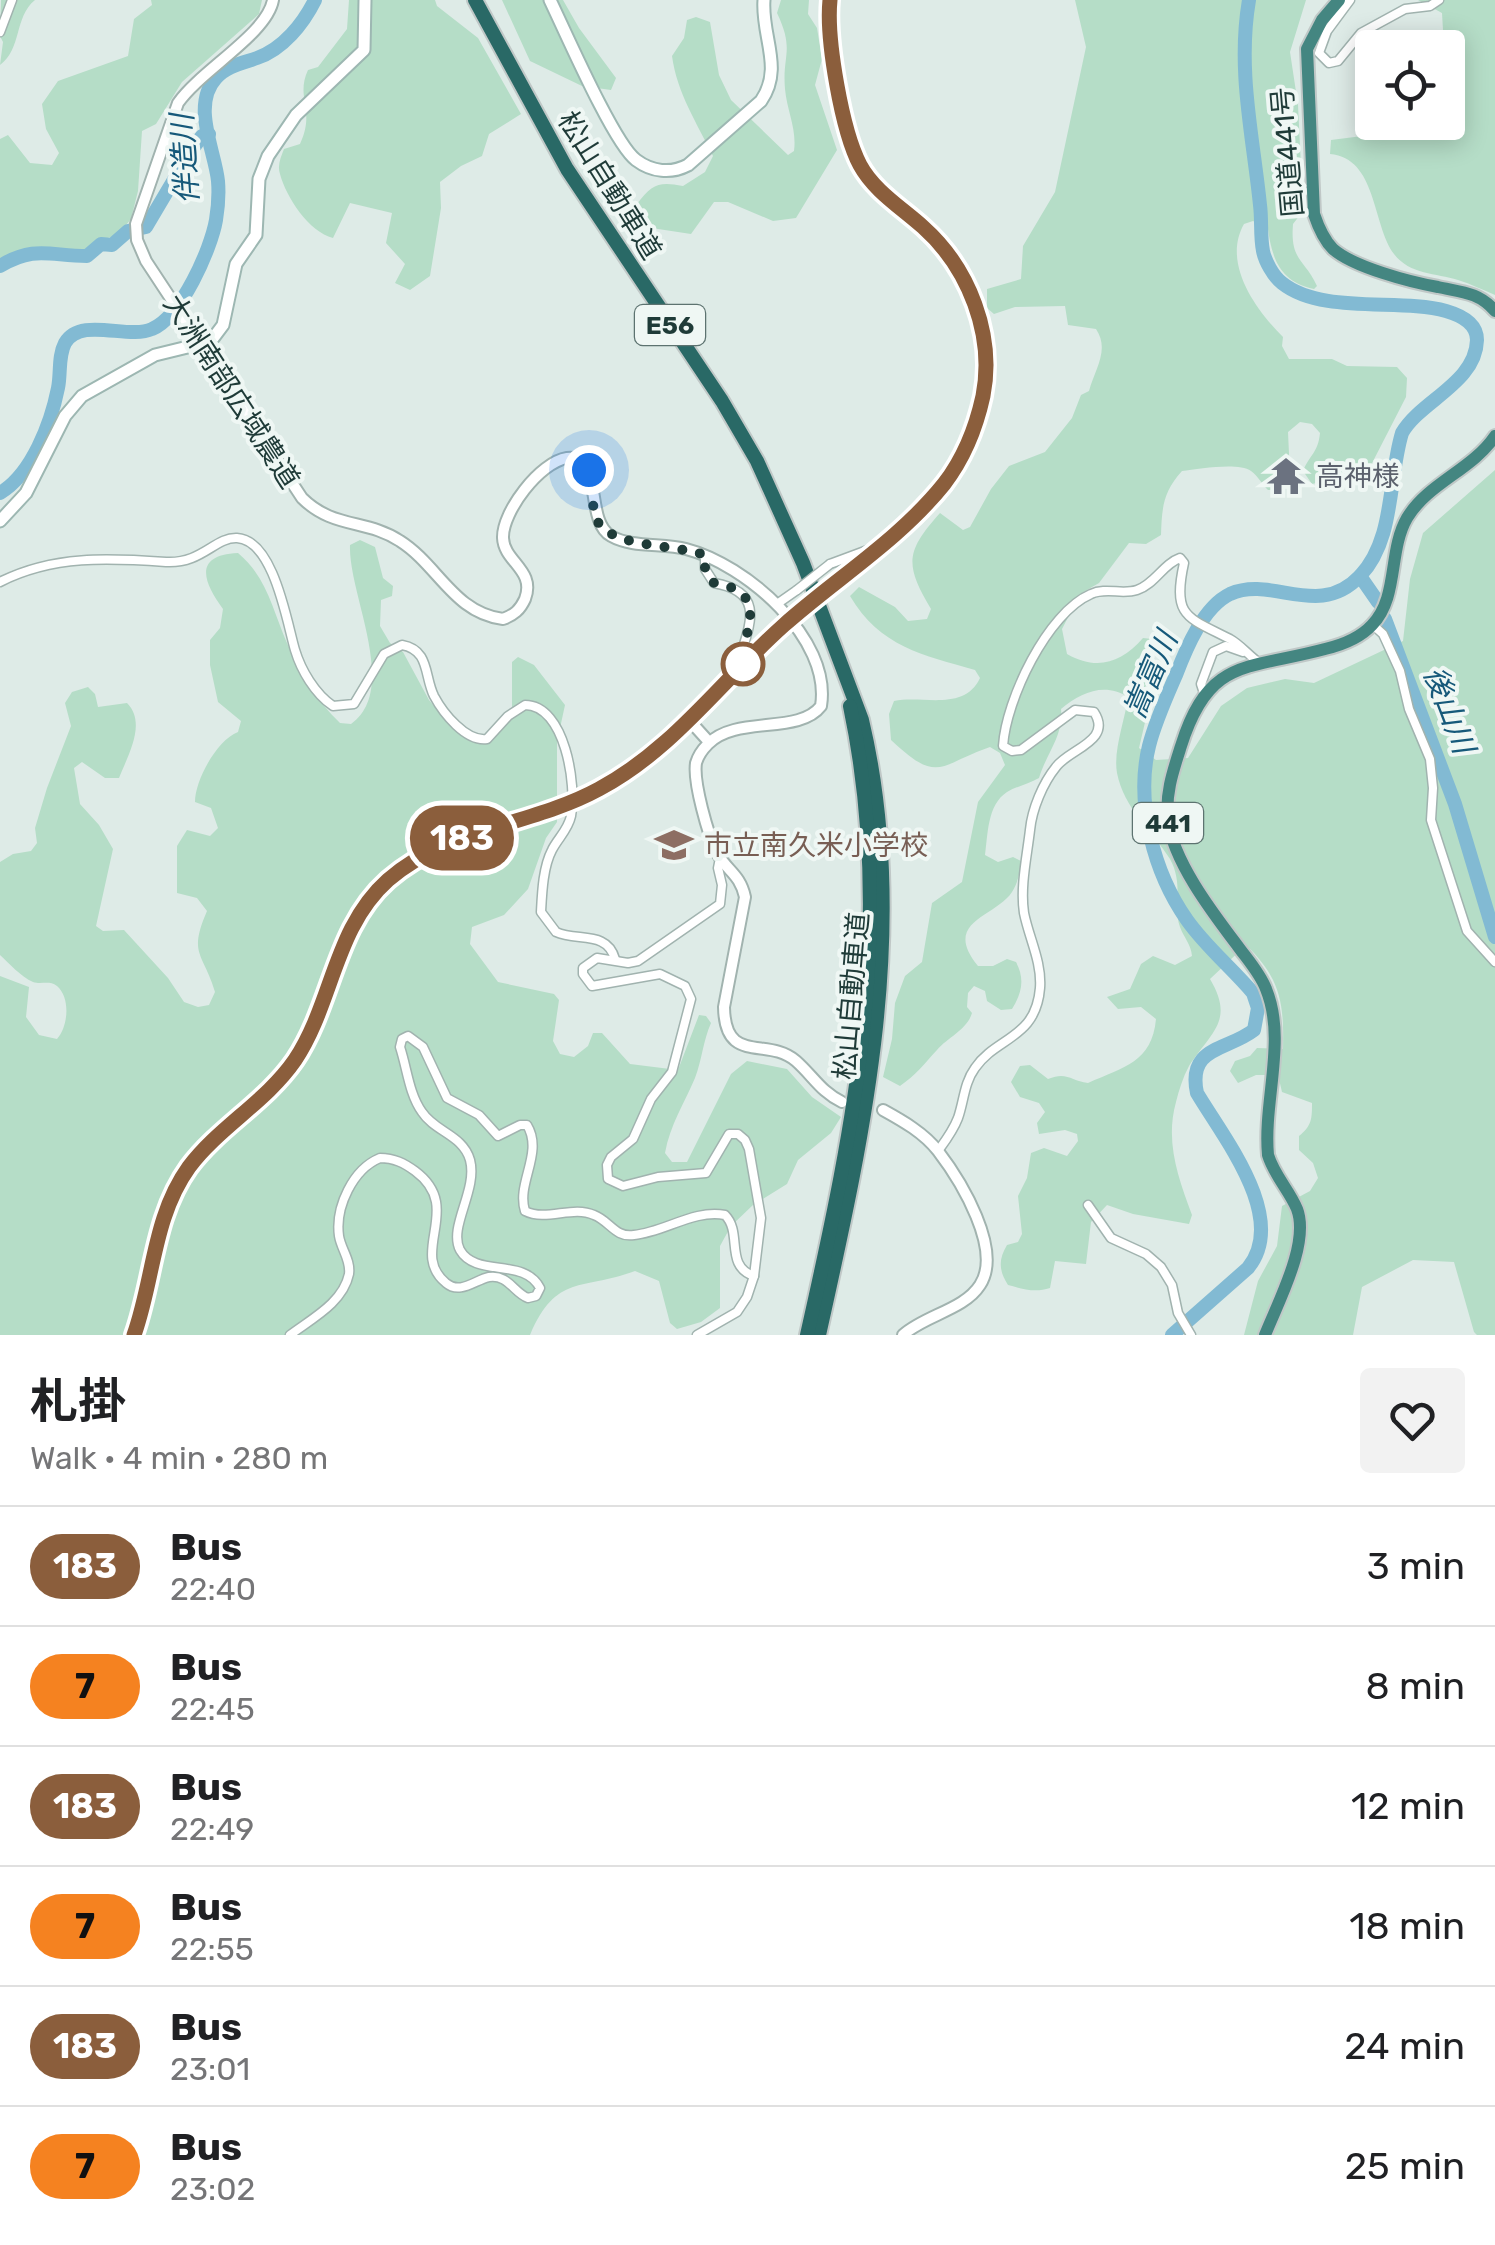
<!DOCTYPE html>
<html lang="en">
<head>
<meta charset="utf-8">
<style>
  body { margin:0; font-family:Rubik,"Noto Sans JP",sans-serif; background:#f2f2f2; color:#202124; height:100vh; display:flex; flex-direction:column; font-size:38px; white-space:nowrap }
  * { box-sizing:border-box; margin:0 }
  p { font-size:32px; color:#757577 }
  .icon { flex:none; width:55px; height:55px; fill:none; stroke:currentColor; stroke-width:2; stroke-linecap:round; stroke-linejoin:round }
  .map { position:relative; height:1335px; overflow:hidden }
  .details { display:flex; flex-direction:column; background:#fff; flex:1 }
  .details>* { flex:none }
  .badge { padding:0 20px; border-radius:32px; font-size:35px; line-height:65px }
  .buttons { position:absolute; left:1355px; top:30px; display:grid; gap:20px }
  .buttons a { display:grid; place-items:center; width:110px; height:110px; border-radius:10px; background:#fff; box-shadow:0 5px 25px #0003; font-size:50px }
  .you { position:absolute; width:50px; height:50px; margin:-25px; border:8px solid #fff; border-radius:50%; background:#1a73e8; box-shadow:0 0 0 15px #1a73e833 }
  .map>.badge { position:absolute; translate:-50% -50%; box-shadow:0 0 0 5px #fff }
  .round { display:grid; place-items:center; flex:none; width:105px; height:105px; border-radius:10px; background:#f2f2f2 }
  .summary { display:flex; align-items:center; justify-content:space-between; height:170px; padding:0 30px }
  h1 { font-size:48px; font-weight:700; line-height:75px }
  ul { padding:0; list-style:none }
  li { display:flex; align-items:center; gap:30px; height:120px; padding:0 30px; border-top:2px solid #e0e0e0 }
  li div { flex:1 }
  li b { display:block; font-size:38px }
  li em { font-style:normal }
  li .badge { min-width:110px; font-weight:700; text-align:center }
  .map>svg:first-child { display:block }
</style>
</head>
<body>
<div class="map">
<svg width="1495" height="1335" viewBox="0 0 1495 1335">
  <rect width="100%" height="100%" fill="#deebe7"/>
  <g fill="#b5ddc7">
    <path d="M1 0H35C14 17 22 49 0 65L3 42 0 36Z"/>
    <path d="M151 0H262L259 14 182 82 156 124 142 131 138 191 131 219 117 236 103 239 81 251 34 247 14 255 0 267V139L8 135 30 163 52 165 59 153 46 129 42 104 58 81 128 56 134 19 152 5Z"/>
    <path d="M349 0H435L437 6 478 38 521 114 489 134 482 156 461 166 440 182 441 208 430 276 410 290 395 283 405 264 386 243 392 213 350 203 333 238C309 232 286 197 280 174 277 165 281 157 284 149L300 144C316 110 295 98 308 70L318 67 347 29Z"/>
    <path d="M502 0H563L579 28 616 78 611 90 582 86 530 61Z"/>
    <path d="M781 0H809L808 14 817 28 822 59 815 85 837 150 796 218 773 221 728 202H714L691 234 645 227 637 204C652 184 659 181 683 186L705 172 713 156C697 123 677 93 672 56L684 38 687 20 696 17 710 22 719 75 731 100 788 155 794 151C797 129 787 111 785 89 782 54 795 51 777 13Z"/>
    <path d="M1075 0H1306L1290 52 1298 105 1302 187 1300 215 1293 224C1290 261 1304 258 1317 286L1314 289C1281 282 1272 260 1268 229L1253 221 1244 224C1222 263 1255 309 1283 337L1282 346 1289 359H1332L1347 366 1397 367 1407 378 1406 397 1368 471 1312 484 1303 471C1310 454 1318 453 1320 433L1312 424 1300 422 1288 432 1289 454 1283 490H1268C1262 484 1258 476 1251 471 1238 462 1199 469 1182 471 1163 492 1162 507 1161 535L1146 544 1129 543 1099 583 1080 594 1062 629 1067 654C1097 671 1121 663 1143 638L1152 639 1153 688 1139 748 1156 760 1188 758 1221 706 1247 688 1285 679 1314 683 1403 641 1410 579 1423 533 1495 470V1335H1477L1474 1332 1454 1262 1413 1260 1362 1287 1353 1335H1244L1258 1281 1277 1246 1282 1206 1310 1191 1318 1178 1313 1163 1299 1150V1136C1312 1126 1312 1118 1312 1103L1282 1092 1278 1075H1256L1238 1083 1230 1071 1235 1061 1250 1056 1257 1048 1283 1049C1284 1003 1281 979 1246 945L1210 979C1235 1021 1211 1032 1189 1066 1183 1077 1179 1090 1176 1102 1165 1142 1178 1177 1192 1215L1189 1224 1133 1214 1107 1205 1091 1222 1086 1264 1055 1261 1050 1288C1035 1293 1023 1289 1008 1285 999 1271 998 1260 1007 1245L1018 1242 1022 1234 1018 1196 1027 1178 1031 1153 1044 1148 1067 1156 1078 1141 1077 1134 1065 1130 1039 1134 1037 1123 1045 1112 1039 1103 1020 1097 1011 1082 1020 1066 1030 1065 1048 1079C1067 1071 1071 1081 1088 1083 1124 1067 1152 1062 1156 1019L1141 1007 1118 1009 1107 997 1130 989 1141 964 1153 956 1175 965 1192 956C1191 944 1184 938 1180 927 1173 909 1184 884 1170 859 1152 830 1124 809 1117 773 1113 750 1125 720 1128 697 1105 682 1081 692 1061 709 1064 735 1047 752 1039 778 1029 784 1017 786 1007 792 987 805 988 835 985 855L998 862 1013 857 1021 861C1020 871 1018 883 1012 892 996 917 941 921 978 966H993L1007 959 1016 962C1025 979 1022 993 1012 1009L1001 1010 987 1001 985 991 974 986 968 993 967 1007 972 1013C967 1030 948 1037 937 1050 924 1064 916 1075 900 1086L883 1077 892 1039 895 1003 905 976 922 962 932 903 962 882 978 802 1005 765 1000 753 990 747C938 765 939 785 891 740L889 714 894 701C923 695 964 712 980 678L975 670C923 655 880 647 850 596L859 587 895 607 908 621 927 619 931 609C904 564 906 551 940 513L963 530 970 527 991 489 1009 466 1045 452 1072 418 1081 395 1089 391C1095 369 1110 350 1096 329L1068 325 1065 306 1015 307 994 314 987 308V289L1021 279 1023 246 1055 192 1086 47Z"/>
    <path d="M1418 0H1495V295C1483 290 1471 284 1458 280 1436 273 1410 275 1394 254 1372 224 1377 158 1330 154L1331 140 1386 133 1390 123 1448 122V100L1452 95 1448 48 1439 47 1437 44 1443 30 1442 13Z"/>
    <path d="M360 540 375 547 383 578 393 586 392 596 381 600 380 626 390 643 403 652 429 700 444 718 472 735 492 741 512 713V662L518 657 534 665 565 705 557 742V822L546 838 528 889 504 915 472 927 470 944 498 982 554 994 559 1000 553 1041 560 1054 574 1057 588 1046 593 1033H602L630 1064 678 1070 699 1015 706 1016 711 1023C703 1041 702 1060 695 1078 684 1104 670 1125 665 1153L672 1162H687L731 1074 747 1061 787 1069 812 1097 841 1117 831 1133 798 1160 787 1184 753 1205 731 1226 720 1246V1308L701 1322 677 1329 670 1323 659 1281 635 1271C581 1291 557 1273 530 1335H0V976L29 987 26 1017 39 1035 57 1039C68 1027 71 998 57 986 49 980 41 985 33 982 21 977 9 963 0 955V862L13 854 31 851 37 843 35 828 47 788 71 726 65 703 72 692 88 687 95 694 98 707 127 703C147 723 128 755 119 778H105L82 762 74 768 80 804 99 825 113 849 96 926 103 931 124 930 168 978 184 1002 198 1007 209 1005 215 992C203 952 188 955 207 911L197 898 177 893V846L187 830 210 836 218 828 211 808 195 802C195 780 217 740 238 732L241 721 218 702 210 665V640L220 628 223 609C203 582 193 555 238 553 267 577 273 611 287 643 300 673 317 701 340 723L351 724C400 689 348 594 350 545Z"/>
  </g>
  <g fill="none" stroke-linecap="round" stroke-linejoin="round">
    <g stroke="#82bad3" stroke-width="14">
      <path d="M0 266C35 245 50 256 87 256L101 244 112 245 128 231 146 227 191 151 202 136 209 134"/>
      <path d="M0 493C32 474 51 423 58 388 61 374 58 356 65 343 81 316 128 340 152 329 181 317 211 249 216 220 218 208 219 193 218 181 215 151 191 105 216 78 226 66 243 63 257 58 283 49 303 24 315 0"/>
      <path d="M1360 576 1378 602"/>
      <path d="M1385 619 1455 804 1495 937"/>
      <path d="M1172 1335 1248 1268C1289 1218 1223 1137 1197 1093 1187 1046 1227 1051 1254 1030L1258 1008 1253 993C1232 968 1206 947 1187 920 1154 873 1135 803 1149 746 1155 722 1166 698 1176 675 1186 649 1203 607 1230 594 1273 575 1318 620 1360 576 1395 539 1388 479 1402 433 1420 401 1476 383 1477 340 1477 323 1460 315 1446 311 1400 298 1322 315 1282 283 1273 276 1265 261 1263 251 1260 236 1262 220 1260 205 1253 136 1237 70 1249 0"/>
    </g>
    <g stroke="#a1b3af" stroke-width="11">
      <g id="minor">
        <path d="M1350 0 1327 31 1319 53 1329 63 1338 61 1361 33 1405 9 1430 6 1439 0"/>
        <path d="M0 32 12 0"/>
        <path d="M705 555V569L714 583C771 593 746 631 736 671"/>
        <path d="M830 564 873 548"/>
        <path d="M0 582C53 555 109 558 166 562 202 564 215 537 237 538 274 540 287 623 295 650 301 670 315 694 333 706L354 704 384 654 402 645C430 650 424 676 434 696 443 713 466 742 487 739L508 716 525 705C565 705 577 785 571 816 568 830 558 838 552 850 543 867 542 893 541 912L556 932C577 942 607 930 615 959"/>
        <path d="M777 604 797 590"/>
        <path d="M1373 625 1383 634 1400 671 1409 709 1430 759 1433 788 1431 820 1467 931 1495 962"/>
        <path d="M1204 693 1201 684 1213 652 1226 646 1243 652"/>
        <path d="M938 1151C946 1140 953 1131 958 1118 964 1101 964 1083 975 1068 996 1037 1036 1039 1040 988 1042 962 1029 938 1024 913 1020 887 1027 856 1030 830 1032 809 1043 783 1056 767 1069 749 1113 741 1094 712L1075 710 1021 750 1012 751 1003 746C1006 700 1047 613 1091 594 1106 587 1122 595 1137 590 1155 584 1163 564 1180 558L1184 563C1172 617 1187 617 1230 639 1241 645 1250 657 1261 664"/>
        <path d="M1088 1205 1111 1238 1146 1254 1161 1267 1172 1285 1178 1313 1191 1335"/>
        <path d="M290 1335C311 1319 343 1303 349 1274 351 1260 341 1249 339 1236 335 1207 353 1169 380 1158 394 1158 404 1163 415 1171 465 1208 408 1252 446 1283 460 1295 475 1280 489 1277 508 1274 514 1293 528 1298L536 1296 540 1288C524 1257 476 1278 460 1250 448 1227 478 1190 470 1160 463 1135 435 1132 422 1112 409 1094 407 1068 400 1047L402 1039 408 1036 423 1047 447 1098 479 1115 498 1136 520 1125H527C544 1153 516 1183 525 1211 547 1222 572 1205 594 1215 610 1221 615 1238 634 1235 665 1232 694 1209 725 1215 743 1233 724 1266 754 1276"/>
        <path d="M697 1335 737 1312 747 1297 754 1276 761 1218 749 1149 745 1140 738 1134H729L706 1173 658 1177 623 1186 608 1179 607 1165 611 1157 633 1139 651 1099 672 1072 691 999 685 986 660 974 592 986 583 974V968L597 958 628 963 638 961 720 904 722 885 718 868 720 858"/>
      </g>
    </g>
    <g stroke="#a1b3af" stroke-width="14">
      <g id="tertiary">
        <path d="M273 0C267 34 201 70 178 103L136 224 137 240 146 261 302 498C333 529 367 519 400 541 438 565 454 613 503 619 514 615 520 610 525 599 536 570 504 562 503 538 502 512 540 462 567 458 604 453 584 521 611 536 632 548 663 543 686 549 745 564 832 638 821 706 799 735 736 715 708 744 703 749 698 756 696 763 693 782 708 835 717 853 727 871 740 874 745 897L724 1007C725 1066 767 1036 796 1061 813 1076 821 1092 842 1102"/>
        <path d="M690 721 709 742"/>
        <path d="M883 1110C903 1121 924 1133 938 1151 961 1181 1003 1250 980 1285 964 1310 925 1315 903 1335"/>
      </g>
    </g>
    <g stroke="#9db7b2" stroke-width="15">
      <g id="secondary">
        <path d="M550 0C565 31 614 144 636 160 652 172 671 174 688 165L761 101C784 68 761 36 764 0"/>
        <path d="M0 521 26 493 65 416 82 396 155 355 200 344 214 337 223 325 236 264 256 235 259 179 268 156 296 115 364 50 365 0"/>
      </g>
    </g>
    <g stroke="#c0c8c7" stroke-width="16">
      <g id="trunk">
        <path d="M830 0C826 40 842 129 860 164 879 202 925 223 950 257 968 281 980 311 983 341 994 442 935 505 860 562"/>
        <path d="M1339 0 1322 20 1307 49 1314 214C1318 226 1323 239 1333 249 1353 267 1410 282 1438 287 1461 292 1479 292 1495 311"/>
        <path d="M634 770 690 721 783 625"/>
        <path d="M134 1335C150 1290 151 1240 171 1196 197 1139 258 1111 293 1061 318 1026 326 981 343 942 384 851 473 833 560 808"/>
        <path d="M1265 1335C1278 1302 1310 1243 1297 1209 1289 1190 1274 1175 1268 1155 1263 1101 1287 1040 1266 989 1260 973 1247 959 1237 945 1212 912 1173 861 1168 820 1165 794 1173 771 1181 746 1209 657 1247 670 1325 649 1342 645 1360 638 1372 625 1399 597 1388 551 1407 518 1428 483 1472 470 1495 436"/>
      </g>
    </g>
    <g stroke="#c0c8c7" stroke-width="18">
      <g id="motorway">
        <path d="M475 0 567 169 722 401 757 461 803 563 862 720C911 926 864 1133 819 1335"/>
        <path d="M807 1335C855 1122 896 924 850 706"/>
      </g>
    </g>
    <use href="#minor" stroke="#fff" stroke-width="8"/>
    <use href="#tertiary" stroke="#fff" stroke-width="10"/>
    <use href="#secondary" stroke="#fff" stroke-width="11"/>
    <use href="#trunk" stroke="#448681" stroke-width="12"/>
    <use href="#motorway" stroke="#296966" stroke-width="14"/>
    <g stroke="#a1b3af" stroke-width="11" stroke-linecap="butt">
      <path id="minor-bridge" d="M797 590 830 564"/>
    </g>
    <g stroke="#c0c8c7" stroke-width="16" stroke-linecap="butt">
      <g id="trunk-bridge">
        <path d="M783 625 860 562"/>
        <path d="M560 808 634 770"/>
      </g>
    </g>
    <use href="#minor-bridge" stroke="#fff" stroke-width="8"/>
    <use href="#trunk-bridge" stroke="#448681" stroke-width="12"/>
  </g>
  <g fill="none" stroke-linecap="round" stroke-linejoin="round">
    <g stroke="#fff" stroke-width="22">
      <path id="line" d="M134 1335C154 1279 153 1217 189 1167 219 1127 266 1102 295 1060 333 1003 334 928 388 880 447 828 531 826 599 789 674 749 721 681 784 625 837 578 899 540 944 484 964 458 976 428 983 396 995 335 969 268 923 227 902 208 874 191 860 165 842 131 826 39 830 0"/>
    </g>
    <use href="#line" stroke="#8b5e3c" stroke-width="15"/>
    <path stroke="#1f3b38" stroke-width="10" stroke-dasharray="0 18" d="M589 470C593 485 591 503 596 518 607 548 674 544 705 555V570L714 583C771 592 746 631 736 671L743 664"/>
  </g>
  <defs>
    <g id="temple-bare" transform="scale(3)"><path d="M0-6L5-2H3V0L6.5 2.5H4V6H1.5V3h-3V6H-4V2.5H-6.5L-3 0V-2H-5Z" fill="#6b7280" stroke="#eff7f4" stroke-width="2.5" paint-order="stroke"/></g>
    <g id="school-bare" transform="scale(3)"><path d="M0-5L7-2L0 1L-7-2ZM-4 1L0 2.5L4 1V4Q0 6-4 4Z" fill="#8d6e63" stroke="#eff7f4" stroke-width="2.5" paint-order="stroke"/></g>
  </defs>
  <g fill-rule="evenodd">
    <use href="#temple-bare" x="1286" y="476"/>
    <use href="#school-bare" x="674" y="845"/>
  </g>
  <circle fill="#fff" stroke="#8b5e3c" stroke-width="5" cx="743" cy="664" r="20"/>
  <g text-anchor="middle" stroke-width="8" stroke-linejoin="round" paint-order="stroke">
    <g fill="#eff7f4" stroke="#5d7370" stroke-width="2.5">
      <rect x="635" y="305" width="70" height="40" rx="8"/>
      <rect x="1133" y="803" width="70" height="40" rx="8"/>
    </g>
    <g font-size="25" font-weight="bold" fill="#1f3b38">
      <text x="670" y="334">E56</text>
      <text x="1168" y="832">441</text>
    </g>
    <g font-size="28" fill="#1f3b38" stroke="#eff7f4">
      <text transform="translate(1287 152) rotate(-95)" y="10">国道441号</text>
      <text transform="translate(610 185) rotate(58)" y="10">松山自動車道</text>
      <text transform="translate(232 391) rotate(57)" y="10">大洲南部広域農道</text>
      <text transform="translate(851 996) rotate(-85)" y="10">松山自動車道</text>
    </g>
    <g font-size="28" fill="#5b616d" stroke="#eff7f4" text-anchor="start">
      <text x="1316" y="486">高神様</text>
    </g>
    <g font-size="28" fill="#785e54" stroke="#eff7f4" text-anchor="start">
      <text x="704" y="855">市立南久米小学校</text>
    </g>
    <g font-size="30" font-style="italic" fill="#16597a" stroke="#eff7f4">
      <text transform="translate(185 159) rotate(-94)" y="10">伴造川</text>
      <text transform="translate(1151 675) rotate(-67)" y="10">嵩富川</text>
      <text transform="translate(1449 710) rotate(69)" y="10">後山川</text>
    </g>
  </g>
</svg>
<div class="buttons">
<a><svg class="icon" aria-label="locate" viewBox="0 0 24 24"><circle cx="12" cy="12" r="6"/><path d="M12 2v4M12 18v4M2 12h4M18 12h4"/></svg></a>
</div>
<div class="you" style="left:589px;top:470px"></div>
<b class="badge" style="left:462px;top:838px;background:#8b5e3c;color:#fff">183</b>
</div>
<section class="details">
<div class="summary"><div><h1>札掛</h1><p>Walk · 4 min · 280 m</p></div><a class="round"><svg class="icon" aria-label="heart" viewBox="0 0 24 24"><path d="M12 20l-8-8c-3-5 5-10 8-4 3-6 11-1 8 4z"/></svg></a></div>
<ul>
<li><span class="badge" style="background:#8b5e3c;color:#fff">183</span><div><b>Bus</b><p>22:40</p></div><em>3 min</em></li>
<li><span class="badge" style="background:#f58220;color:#111">7</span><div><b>Bus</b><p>22:45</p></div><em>8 min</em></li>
<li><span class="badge" style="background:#8b5e3c;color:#fff">183</span><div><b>Bus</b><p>22:49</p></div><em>12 min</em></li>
<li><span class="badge" style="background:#f58220;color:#111">7</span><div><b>Bus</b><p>22:55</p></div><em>18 min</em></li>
<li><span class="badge" style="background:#8b5e3c;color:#fff">183</span><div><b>Bus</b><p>23:01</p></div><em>24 min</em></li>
<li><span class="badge" style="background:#f58220;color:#111">7</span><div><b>Bus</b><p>23:02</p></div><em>25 min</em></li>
</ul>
</section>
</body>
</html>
